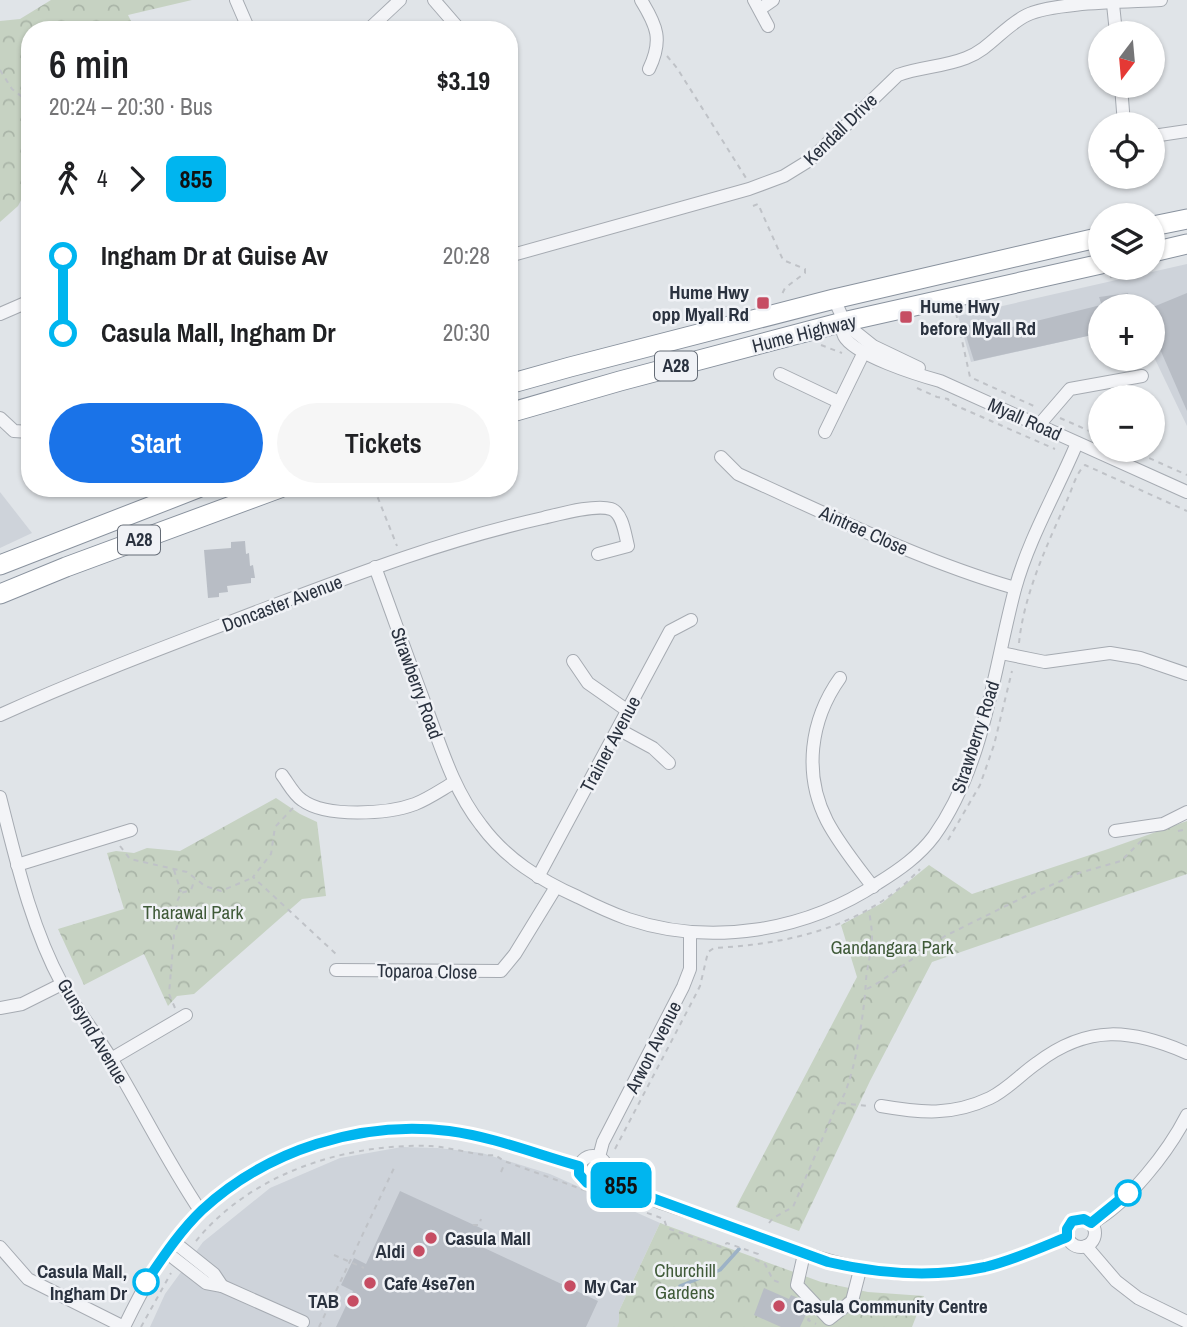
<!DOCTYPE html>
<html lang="en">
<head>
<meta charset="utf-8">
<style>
  body { margin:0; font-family:"Archivo Narrow",sans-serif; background:#f6f6f6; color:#202124; height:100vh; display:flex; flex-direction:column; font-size:26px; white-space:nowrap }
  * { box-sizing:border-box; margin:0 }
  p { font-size:23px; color:#757577 }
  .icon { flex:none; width:38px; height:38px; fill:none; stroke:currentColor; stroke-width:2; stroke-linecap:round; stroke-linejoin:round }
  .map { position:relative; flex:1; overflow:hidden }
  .drawer { position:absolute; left:21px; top:21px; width:497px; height:476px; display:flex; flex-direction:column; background:#fff; border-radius:28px; box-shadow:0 2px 5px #0004 }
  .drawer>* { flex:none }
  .badge { padding:0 14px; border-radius:10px; font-size:24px; line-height:46px }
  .needle { width:46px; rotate:196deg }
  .tools { position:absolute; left:1088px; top:21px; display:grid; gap:14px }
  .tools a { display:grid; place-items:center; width:77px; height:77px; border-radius:50%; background:#fff; box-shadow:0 2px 5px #0004; font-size:35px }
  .map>.badge { position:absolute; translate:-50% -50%; box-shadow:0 0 0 4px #fff }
  .legs { display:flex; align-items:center; gap:10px; height:77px; padding:0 28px; font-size:23px }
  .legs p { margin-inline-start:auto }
  .summary { display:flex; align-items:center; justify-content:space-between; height:119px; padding:0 28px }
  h1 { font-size:38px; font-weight:600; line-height:52px }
  .action { display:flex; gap:14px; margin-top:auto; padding:14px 28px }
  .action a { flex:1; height:80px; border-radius:42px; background:#1a73e8; color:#fff; font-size:28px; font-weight:600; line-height:80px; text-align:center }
  .action a+a { background:#f6f6f6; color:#202124 }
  ul { padding:0 28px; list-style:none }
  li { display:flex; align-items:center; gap:24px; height:77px; font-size:26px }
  li i { display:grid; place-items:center; width:10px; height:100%; margin:0 9px; background:currentColor }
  li i::after { content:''; width:18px; height:18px; margin:-9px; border:5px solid; border-radius:50%; background:#fff }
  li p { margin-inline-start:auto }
  li:first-child i { background:linear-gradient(#0000 50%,currentColor 0) }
  li:last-child i { background:linear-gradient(currentColor 50%,#0000 0) }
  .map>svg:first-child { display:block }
</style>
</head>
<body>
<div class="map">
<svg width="1187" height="1327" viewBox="0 0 1187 1327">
  <defs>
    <pattern id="forest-crowns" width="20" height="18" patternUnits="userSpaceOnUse" patternTransform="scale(1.75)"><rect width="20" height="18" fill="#c6d2c2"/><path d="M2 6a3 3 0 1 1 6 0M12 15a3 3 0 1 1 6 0" fill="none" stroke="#aab5a8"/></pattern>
  </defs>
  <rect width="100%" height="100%" fill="#e0e4e8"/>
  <g fill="#ced3da">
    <path d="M1187 264V426L1153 355V306H1101V333L971 362 958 316Z"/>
    <path d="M0 492 32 533 0 548Z"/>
    <path d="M402 1147 438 1148 482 1153 550 1174 660 1223 619 1311 620 1322 617 1327H150L165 1294 203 1242 270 1188 340 1158Z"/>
  </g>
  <g fill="url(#forest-crowns)">
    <path d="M51 0H192L128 15 131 21 125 30H30V183L18 206 0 222V21L20 19Z"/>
    <path d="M276 798 300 814 317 822 326 896 302 899 194 994 177 996 168 1006 144 954 84 985 58 929 124 909 107 853 116 851 134 853 147 848 180 851Z"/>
    <path d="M1187 821V874L932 962 870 1081 799 1231 736 1207 857 977 841 925 882 903 929 865 972 894 1108 849Z"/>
    <path d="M660 1223 821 1282 868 1292 924 1296 912 1327H617L619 1322V1311Z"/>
  </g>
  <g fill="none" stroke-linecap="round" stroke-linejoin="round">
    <path stroke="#9db2c6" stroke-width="3.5" d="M680 1286 720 1270 739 1249"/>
  </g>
  <g fill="#b8bdc5">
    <path d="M1128 293 1132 306H1102L1099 297Z"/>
    <path d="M1187 293V411L1153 333V307Z"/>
    <path d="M1101 305V333L974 361 963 326 986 323 988 333Z"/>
    <path d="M245 541 246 554 249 553 250 566 253 565 255 578H251V583L227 586 228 592 219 593V597L208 598 204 550 231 548V542Z"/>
    <path d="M400 1191 485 1230 478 1245 598 1301 586 1327H336L353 1291 341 1285 354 1258 366 1264Z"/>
    <path d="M764 1288 789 1299 791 1295 796 1297 799 1299 797 1303 808 1310 800 1327H781L754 1315Z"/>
  </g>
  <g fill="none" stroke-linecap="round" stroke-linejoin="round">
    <g stroke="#a6abb2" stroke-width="14">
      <g id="minor">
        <path d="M236 0 249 30"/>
        <path d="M434 0 460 30"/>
        <path d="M641 0C657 26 663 40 649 69"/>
        <path d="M754 0 768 26"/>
        <path d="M1113 4 1116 33"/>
        <path d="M760 9 773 0"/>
        <path d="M368 30 400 0"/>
        <path d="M1121 86 1124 124"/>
        <path d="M1153 136 1187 131"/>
        <path d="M509 256 749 189 784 176 810 160 898 75C920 67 943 67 966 58 990 49 1004 26 1027 15 1053 2 1130 2 1161 0"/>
        <path d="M834 299C837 306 841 313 843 320 844 326 841 331 844 336 854 355 918 375 940 381L1187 492"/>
        <path d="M0 314 30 301"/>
        <path d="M843 322 873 346 919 368"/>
        <path d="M780 374 839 402"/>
        <path d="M0 418 14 431 30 432"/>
        <path d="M1039 425 1070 389 1142 376"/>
        <path d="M825 432 864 352"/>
        <path d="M721 457 738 474C829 515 919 560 1015 588"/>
        <path d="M375 567C392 613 408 659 425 704 441 747 453 789 481 825 506 859 540 880 578 897 594 905 611 913 628 919 711 947 806 931 878 883 899 870 919 856 934 836 985 764 993 672 1015 589 1029 538 1057 491 1077 443"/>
        <path d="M1001 653 1045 662 1110 653 1140 658 1187 674"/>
        <path d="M573 661 588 683 628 711"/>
        <path d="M840 678C810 720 803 774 827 821 839 844 857 866 873 887"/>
        <path d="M0 715C84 677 170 645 256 612 351 576 444 540 543 518 560 514 595 504 611 509 623 513 625 535 628 546L598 554"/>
        <path d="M618 729 653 748 669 763"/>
        <path d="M282 775C288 783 294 795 302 800 326 818 388 814 415 804 428 799 441 790 453 783"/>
        <path d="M0 797C16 860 31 927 62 984 77 1010 96 1034 112 1060 142 1110 168 1163 201 1212"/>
        <path d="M1115 831 1163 824 1187 812"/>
        <path d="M17 865 131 830"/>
        <path d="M538 877 670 631 691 620"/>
        <path d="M336 970 501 971 515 954 556 887"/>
        <path d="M0 1008 22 1004 62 984"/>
        <path d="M111 1059 186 1015"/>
        <path d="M881 1106C921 1113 952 1116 990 1098 1008 1089 1021 1074 1037 1063 1088 1024 1132 1029 1187 1053"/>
        <circle cx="593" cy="1170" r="14"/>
        <path d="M599 1157 603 1142 683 987 690 969V933"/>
        <path d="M606 1175C638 1199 682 1209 719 1222 809 1255 888 1291 987 1266 1015 1259 1041 1247 1067 1237"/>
        <circle cx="1081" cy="1233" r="14"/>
        <path d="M1092 1223C1129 1202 1168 1152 1187 1115"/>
        <path d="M174 1242 214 1274 222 1286"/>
        <path d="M1086 1246 1116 1281 1138 1298 1187 1322"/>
        <path d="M0 1247 28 1279 124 1327"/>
        <path d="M166 1252 206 1283 222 1286 303 1322"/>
        <path d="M804 1254 797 1285 829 1319 852 1301 860 1270"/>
        <path d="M124 1327C142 1290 161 1254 189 1224 254 1154 356 1119 450 1131 494 1137 536 1154 579 1166"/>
      </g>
    </g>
    <g stroke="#89929e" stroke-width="21">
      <g id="highway">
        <path d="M1153 226 1187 219"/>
        <path d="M1153 252 1187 244"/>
        <path d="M509 384 570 367 834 299 1101 237"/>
        <path d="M509 413 620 381 843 322 1101 264"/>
        <path d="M0 565 198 488"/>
        <path d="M0 594 66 567 280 488"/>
      </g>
    </g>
    <g stroke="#bfc2c7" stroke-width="2" stroke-dasharray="5 5" stroke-linecap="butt">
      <path d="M667 56 677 68 746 178"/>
      <path d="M0 70 12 89 30 103"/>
      <path d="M753 206 758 204 783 260 805 269V273L785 288 782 294"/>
      <path d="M1110 277 1149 269"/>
      <path d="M956 313 970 377 1036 407"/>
      <path d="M821 345 842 353"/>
      <path d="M917 388 937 397 948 399 950 403 1055 449"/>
      <path d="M1060 418 1101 436"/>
      <path d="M1131 450 1187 475"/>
      <path d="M374 488 397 546"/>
      <path d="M295 496 317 488"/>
      <path d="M1019 643C1024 593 1048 543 1068 498 1073 487 1076 473 1085 465L1187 511"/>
      <path d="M293 808 275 827 271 854 253 877 336 954V958"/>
      <path d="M1178 831 1187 829"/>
      <path d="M948 840 980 785 994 745 1012 671"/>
      <path d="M120 846 130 859 187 872 205 886 221 891 252 878"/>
      <path d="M174 870 181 892"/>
      <path d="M867 989 881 981 945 936 1024 897 1079 873 1121 861 1142 840"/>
      <path d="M175 1008 169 994 174 935 179 921 176 904 181 893 191 890 195 879"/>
      <path d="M841 1103 867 1106"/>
      <path d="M615 1149 694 998 700 986 708 952 714 948C789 944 866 927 920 869"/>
      <path d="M501 1172 505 1163"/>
      <path d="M769 1223 773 1218 793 1207 836 1107C854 1091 865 1006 866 980 867 966 872 951 872 937 872 928 870 918 869 910"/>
      <path d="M473 1225H479L481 1219"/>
      <path d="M196 1241C251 1173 346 1143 431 1146 449 1147 482 1157 495 1155L504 1161 664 1219 667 1228 721 1247 727 1243 758 1254 756 1260 765 1264 773 1280 783 1284"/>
      <path d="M334 1255 364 1268"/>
      <path d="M809 1318 808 1320 816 1324"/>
      <path d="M141 1327 171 1273"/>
      <path d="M319 1327 394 1168"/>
    </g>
    <use href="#minor" stroke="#f3f4f7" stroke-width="12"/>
    <use href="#highway" stroke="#fff" stroke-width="19"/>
  </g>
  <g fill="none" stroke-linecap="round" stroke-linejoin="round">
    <g stroke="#fff" stroke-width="16">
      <path id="line-1" d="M146 1282C163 1257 180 1231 202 1210 267 1150 361 1120 449 1131 494 1137 536 1154 579 1166V1174L587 1183H598L606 1175 633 1191 828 1262C880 1274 933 1278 985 1267 1014 1260 1040 1248 1067 1237V1229L1072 1221 1084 1219 1091 1223 1128 1193"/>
    </g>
    <use href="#line-1" stroke="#00b5ef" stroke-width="10"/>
  </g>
  <g fill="#c64d63" stroke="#f0f2f6" stroke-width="2.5">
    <rect x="756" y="296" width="14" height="14" rx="3.5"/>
    <rect x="899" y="310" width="14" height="14" rx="3.5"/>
    <circle cx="431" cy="1238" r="7"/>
    <circle cx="419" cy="1251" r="7"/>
    <circle cx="370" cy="1283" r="7"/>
    <circle cx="570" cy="1286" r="7"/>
    <circle cx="353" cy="1301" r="7"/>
    <circle cx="779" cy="1306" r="7"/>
  </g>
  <g fill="#fff" stroke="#00b5ef" stroke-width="3.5">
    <circle cx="1128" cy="1193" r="12"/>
    <circle cx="146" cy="1282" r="12"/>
  </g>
  <g text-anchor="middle" stroke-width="5" stroke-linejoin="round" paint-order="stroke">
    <g fill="#f0f2f6" stroke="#656c76" stroke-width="2">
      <rect x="655" y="351.5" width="42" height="29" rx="5"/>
      <rect x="118" y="525.5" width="42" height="29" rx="5"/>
    </g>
    <g font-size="18" font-weight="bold" fill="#2a323f">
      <text x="676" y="372">A28</text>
      <text x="139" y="546">A28</text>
    </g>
    <g font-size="19" fill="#2a323f" stroke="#f0f2f6">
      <text transform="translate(840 129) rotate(-44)" y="7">Kendall Drive</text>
      <text transform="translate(804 333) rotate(-14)" y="7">Hume Highway</text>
      <text transform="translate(1025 419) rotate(24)" y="7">Myall Road</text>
      <text transform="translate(864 530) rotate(24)" y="7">Aintree Close</text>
      <text transform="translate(282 603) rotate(-21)" y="7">Doncaster Avenue</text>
      <text transform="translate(417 683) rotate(70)" y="7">Strawberry Road</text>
      <text transform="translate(975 737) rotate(-72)" y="7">Strawberry Road</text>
      <text transform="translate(610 744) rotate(-62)" y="7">Trainer Avenue</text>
      <text transform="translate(427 971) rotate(1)" y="7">Toparoa Close</text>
      <text transform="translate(93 1031) rotate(59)" y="7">Gunsynd Avenue</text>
      <text transform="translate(653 1047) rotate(-63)" y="7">Arwon Avenue</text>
    </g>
    <g font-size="19" font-weight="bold" fill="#2a323f" stroke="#f0f2f6" text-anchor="start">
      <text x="749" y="299" text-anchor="end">Hume Hwy<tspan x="749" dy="22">opp Myall Rd</tspan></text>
      <text x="920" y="313">Hume Hwy<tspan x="920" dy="22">before Myall Rd</tspan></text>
      <text x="445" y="1245">Casula Mall</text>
      <text x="405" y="1258" text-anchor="end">Aldi</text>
      <text x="384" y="1290">Cafe 4se7en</text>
      <text x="584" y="1293">My Car</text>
      <text x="339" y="1308" text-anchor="end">TAB</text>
      <text x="793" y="1313">Casula Community Centre</text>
    </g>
    <g font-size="19" fill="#3f5a38" stroke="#f0f2f6">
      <text x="193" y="919">Tharawal Park</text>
      <text x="892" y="954">Gandangara Park</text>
      <text x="685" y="1277">Churchill<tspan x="685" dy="22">Gardens</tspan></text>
    </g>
    <g font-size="19" font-weight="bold" fill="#2a323f" stroke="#f0f2f6" text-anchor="end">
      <text x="127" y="1278">Casula Mall,<tspan x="127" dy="22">Ingham Dr</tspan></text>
    </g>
  </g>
</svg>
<div class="tools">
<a><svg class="needle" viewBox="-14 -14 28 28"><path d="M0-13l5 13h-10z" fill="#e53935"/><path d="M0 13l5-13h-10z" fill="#757577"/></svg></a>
<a><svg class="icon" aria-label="locate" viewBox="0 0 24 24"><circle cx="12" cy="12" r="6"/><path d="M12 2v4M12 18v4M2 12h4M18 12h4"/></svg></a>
<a><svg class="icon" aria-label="layers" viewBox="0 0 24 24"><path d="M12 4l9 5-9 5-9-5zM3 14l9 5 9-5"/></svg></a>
<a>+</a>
<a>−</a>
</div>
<b class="badge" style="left:621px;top:1185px;background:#00b5ef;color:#111">855</b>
<section class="drawer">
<div class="summary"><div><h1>6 min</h1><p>20:24 – 20:30 · Bus</p></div><b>$3.19</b></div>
<div class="legs"><svg class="icon" aria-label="walk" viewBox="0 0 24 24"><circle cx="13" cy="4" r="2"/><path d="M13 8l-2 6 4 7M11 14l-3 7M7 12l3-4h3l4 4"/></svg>4<svg class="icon" aria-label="forward" viewBox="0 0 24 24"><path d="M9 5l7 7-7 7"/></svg><b class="badge" style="background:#00b5ef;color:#111">855</b></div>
<ul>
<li><i style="color:#00b5ef"></i><b>Ingham Dr at Guise Av</b><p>20:28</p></li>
<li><i style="color:#00b5ef"></i><b>Casula Mall, Ingham Dr</b><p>20:30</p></li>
</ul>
<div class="action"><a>Start</a><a>Tickets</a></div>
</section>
</div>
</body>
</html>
